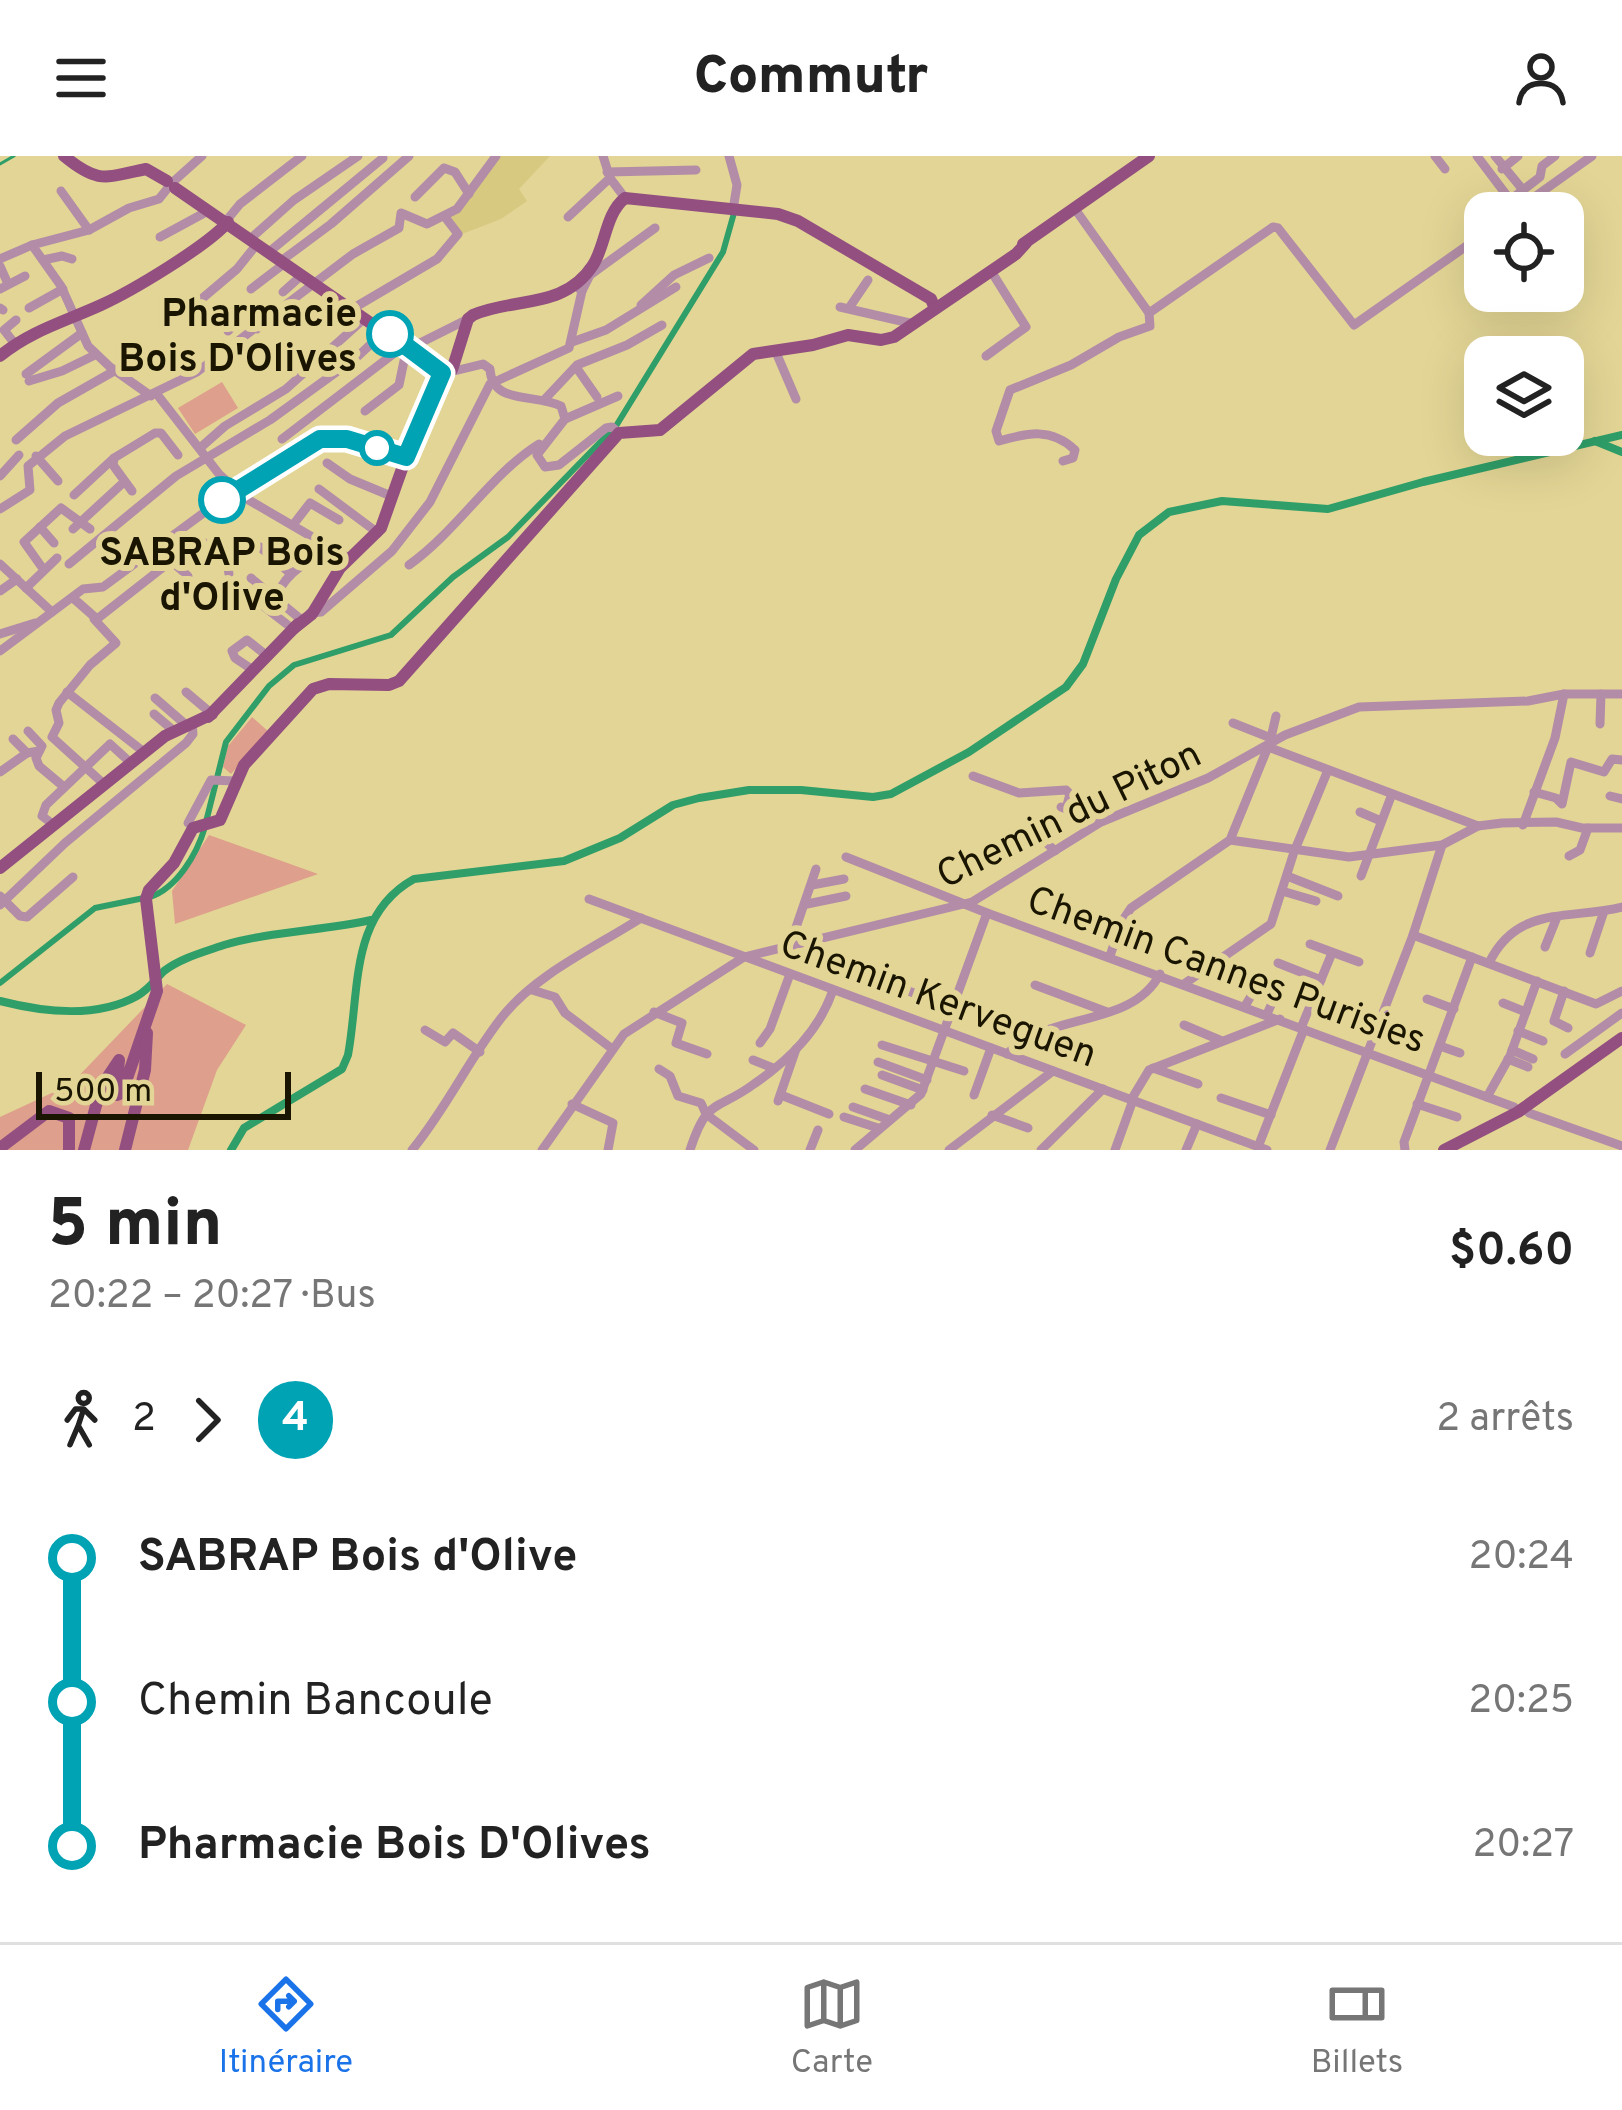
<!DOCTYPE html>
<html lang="fr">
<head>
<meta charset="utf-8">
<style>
  body { margin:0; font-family:Overpass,sans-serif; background:#f6f6f6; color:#222; height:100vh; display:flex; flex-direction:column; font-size:45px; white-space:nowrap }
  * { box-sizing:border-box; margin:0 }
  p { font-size:39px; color:#767676 }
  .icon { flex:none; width:66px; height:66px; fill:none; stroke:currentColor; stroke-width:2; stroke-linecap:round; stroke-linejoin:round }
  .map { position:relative; height:994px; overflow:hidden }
  .side { display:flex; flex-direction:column; background:#fff; flex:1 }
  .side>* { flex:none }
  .badge { padding:0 24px; border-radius:39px; font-size:42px; line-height:78px }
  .fabs { position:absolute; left:1464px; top:36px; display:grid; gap:24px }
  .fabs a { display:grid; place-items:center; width:120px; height:120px; border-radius:24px; background:#fff; box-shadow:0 12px 48px #0002; font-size:60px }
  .scale { position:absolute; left:36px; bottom:30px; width:255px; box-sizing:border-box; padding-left:12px; border:6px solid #1a1500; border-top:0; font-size:33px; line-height:42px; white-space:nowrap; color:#1a1500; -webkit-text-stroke:9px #e3d595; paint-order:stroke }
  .map>.badge { position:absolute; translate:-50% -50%; box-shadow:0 0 0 6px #fff }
  .legs { display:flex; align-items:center; gap:18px; height:132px; padding:0 48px; font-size:39px }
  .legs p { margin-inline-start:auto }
  .summary { display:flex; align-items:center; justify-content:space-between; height:204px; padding:0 48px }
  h1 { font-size:66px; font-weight:800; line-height:90px }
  ul { padding:0 48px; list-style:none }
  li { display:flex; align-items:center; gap:42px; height:144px; font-size:45px }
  li i { display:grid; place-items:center; width:18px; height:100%; margin:0 15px; background:currentColor }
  li i::after { content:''; width:30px; height:30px; margin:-15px; border:9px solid; border-radius:50%; background:#fff }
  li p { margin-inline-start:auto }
  li:first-child i { background:linear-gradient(#0000 50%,currentColor 0) }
  li:last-child i { background:linear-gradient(currentColor 50%,#0000 0) }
  header { display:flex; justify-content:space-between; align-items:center; height:156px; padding:0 48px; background:#fff; font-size:54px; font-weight:800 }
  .tabs { display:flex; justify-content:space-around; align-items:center; height:168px; border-top:3px solid #e0e0e0; background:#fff; font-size:33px; color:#767676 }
  .tabs a { display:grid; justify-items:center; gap:6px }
  .tabs .selected { color:#1a73e8 }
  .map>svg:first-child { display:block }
</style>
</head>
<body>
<header><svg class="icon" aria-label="menu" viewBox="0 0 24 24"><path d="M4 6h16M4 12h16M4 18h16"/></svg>Commutr<svg class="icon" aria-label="person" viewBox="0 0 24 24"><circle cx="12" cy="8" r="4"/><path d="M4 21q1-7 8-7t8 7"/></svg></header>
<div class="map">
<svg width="1622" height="994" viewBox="0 0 1622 994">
  <rect width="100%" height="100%" fill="#e3d595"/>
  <path fill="#d8c981" d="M499 0H550L519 33 527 45 501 63 462 78 449 62Z"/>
  <g fill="#de9f8c">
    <path d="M222 226 238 252 195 278 178 252Z"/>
    <path d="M252 561 269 576 231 618 223 611 228 590Z"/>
    <path d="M209 679 318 718 175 768 172 735Z"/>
    <path d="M167 828 246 869 217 914 188 994H0V961L71 928Z"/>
  </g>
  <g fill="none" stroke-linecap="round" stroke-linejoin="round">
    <path stroke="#2f9e68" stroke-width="3" d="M0 8 14 0"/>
    <g stroke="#2f9e68" stroke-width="6">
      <path d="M616 270 723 96 734 57"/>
      <path d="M206 666 226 586 269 530 294 509 391 479 453 421 508 381 611 275"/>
      <path d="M150 741C177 732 197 698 205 671"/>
      <path d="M0 827 95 752 144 742"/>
    </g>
    <g stroke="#2f9e68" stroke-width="8">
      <path d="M1595 285 1622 296"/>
      <path d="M0 845C43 856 96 863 137 840 148 834 155 824 164 815 181 802 204 796 224 789 272 775 322 775 371 764"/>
      <path d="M231 994 244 972 342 913 348 899C360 835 349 759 414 723L564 705 620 682 673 649 699 642 749 634H801L873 641 891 638 969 596 1066 531 1083 508 1116 423 1139 379 1169 356 1222 345 1328 353 1423 326 1622 279"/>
    </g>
    <g stroke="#b38da7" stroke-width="9">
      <path d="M603 0 610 22 625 42"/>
      <path d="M729 0 737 29 733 54"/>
      <path d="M1435 0 1445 13"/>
      <path d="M1477 0 1517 53"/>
      <path d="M1495 0 1523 34"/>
      <path d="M1502 13 1518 0"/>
      <path d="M607 16 696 14"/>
      <path d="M174 25 202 0"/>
      <path d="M61 35 89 74"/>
      <path d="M415 41 444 12 455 16 469 38"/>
      <path d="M1510 44 1540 21 1542 10 1555 0"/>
      <path d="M1075 53 1149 157"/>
      <path d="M1512 57 1592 0"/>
      <path d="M568 61 610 22"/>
      <path d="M226 65 240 48 302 0"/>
      <path d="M160 81 208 55"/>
      <path d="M250 83 294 44 358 0"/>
      <path d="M32 89 61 130 88 190 110 211 151 240"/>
      <path d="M269 96 383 2"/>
      <path d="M0 103 32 89 89 74 129 52 159 43 167 33"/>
      <path d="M43 104 62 100 72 103"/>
      <path d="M281 105 331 68 409 0"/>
      <path d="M0 110 8 128"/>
      <path d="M0 133 25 120"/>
      <path d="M251 133 285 107"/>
      <path d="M582 135 590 119 655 72"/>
      <path d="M283 136 302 119"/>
      <path d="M198 146 237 113 257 88"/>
      <path d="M641 149 674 119 709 102"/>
      <path d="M840 151 914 168"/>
      <path d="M0 152 3 154"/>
      <path d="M29 152 63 133"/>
      <path d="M849 152 868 124"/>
      <path d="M352 153 437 103 458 78 445 61"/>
      <path d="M228 175 244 159 257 173"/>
      <path d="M572 186 606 174 676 131"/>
      <path d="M15 188 4 174 16 164"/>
      <path d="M775 194 796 243"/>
      <path d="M986 200 1026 171 991 115"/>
      <path d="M576 211 597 241"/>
      <path d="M450 216 483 208 490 213C492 249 533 237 561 250L565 263 537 299 545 311 559 309 606 272 612 271 619 277"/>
      <path d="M26 218 82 177"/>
      <path d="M29 225 62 215 95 199"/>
      <path d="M156 237 219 318 247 343 350 403"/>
      <path d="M545 243 577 209 627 189 662 169"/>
      <path d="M365 255 399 229 404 205 414 190 468 163"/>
      <path d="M565 263 618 240"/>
      <path d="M282 283 405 189"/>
      <path d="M16 284 58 247 116 214"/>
      <path d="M200 292 225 270 286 233 365 162"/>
      <path d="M36 300 58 325"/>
      <path d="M114 302 113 309 132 335"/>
      <path d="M1063 305 1073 302 1075 294C1051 271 1027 277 999 285L996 275 1010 234 1071 209 1119 181 1150 170 1149 157 1273 71 1278 72 1354 169 1485 77"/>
      <path d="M327 307 350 323 391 340"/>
      <path d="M0 320 19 299"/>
      <path d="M319 333 378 377"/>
      <path d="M74 339 114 302 155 277H161L178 299"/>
      <path d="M0 353 30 334 28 310 65 280 197 216 353 98 399 72 401 57 427 68 457 53 496 0"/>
      <path d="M293 369 310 347 339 364"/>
      <path d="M40 371 54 387"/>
      <path d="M73 373 124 326"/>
      <path d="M284 390 304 406"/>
      <path d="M260 391 290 417"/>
      <path d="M171 405 195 387 203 386 227 406 229 418"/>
      <path d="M0 408 52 456"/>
      <path d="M69 408 176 320 270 264 357 201 385 175"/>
      <path d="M409 409C457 375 491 318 539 288L542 290"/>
      <path d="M41 410 24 386 61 352 90 373"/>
      <path d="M251 422 304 466"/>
      <path d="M281 431C294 410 313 406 328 388"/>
      <path d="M26 432 57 402"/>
      <path d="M0 435 17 423"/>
      <path d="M73 442 97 463 171 405 188 420"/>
      <path d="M258 446 293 473"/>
      <path d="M310 457 321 456 392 395 430 346 490 228 569 192 582 135 574 128"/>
      <path d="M94 463 116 487 90 509 59 547 56 554 59 567 52 581 105 629"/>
      <path d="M0 478 35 467"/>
      <path d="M0 495 83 433 103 431 236 333 316 285 347 283 406 301"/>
      <path d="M253 514 235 502 232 495 247 484 266 499"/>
      <path d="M67 536 144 596"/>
      <path d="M186 536 212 558"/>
      <path d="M155 542 185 568"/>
      <path d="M154 558 174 575"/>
      <path d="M1233 567 1271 582"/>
      <path d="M1600 568 1601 538"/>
      <path d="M28 575 42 590 36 602 39 610 64 631"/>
      <path d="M13 583 27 597"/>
      <path d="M1268 591 1478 670"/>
      <path d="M0 616 27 597 39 595"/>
      <path d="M973 620 1019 637 1066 634 1070 638 1066 653"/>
      <path d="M1534 636 1556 642 1562 648 1571 606 1604 616 1612 603 1622 604"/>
      <path d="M1610 640 1622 643"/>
      <path d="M1061 651 1101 666"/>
      <path d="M1360 656 1381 665"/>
      <path d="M188 667 211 624 235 625"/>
      <path d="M54 669 42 660 46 649 110 588 131 607"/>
      <path d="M1523 669 1555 582 1564 538"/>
      <path d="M1032 673 1055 695"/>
      <path d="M1230 684 1349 701 1442 689 1478 670 1502 667 1556 666 1582 672H1622"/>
      <path d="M1569 700 1580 694 1588 672"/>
      <path d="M846 701 987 757 1514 951 1518 956"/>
      <path d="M1287 720 1338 740"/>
      <path d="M1361 720 1392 638"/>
      <path d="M812 729 844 723"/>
      <path d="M1282 735 1316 745"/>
      <path d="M0 740 20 760 27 761 73 721"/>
      <path d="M589 743 1267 994"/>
      <path d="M807 748 846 740"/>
      <path d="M0 749 65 687 186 587 193 578 192 566"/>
      <path d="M1413 779 1596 848 1622 835"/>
      <path d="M1310 788 1359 806"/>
      <path d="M790 789 816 713"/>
      <path d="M1545 791 1557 761"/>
      <path d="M1590 797 1604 755"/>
      <path d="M1110 800 1121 767 1131 752 1230 684 1270 586 1276 560"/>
      <path d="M1278 807 1321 824"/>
      <path d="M1489 807C1517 749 1569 764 1622 751"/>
      <path d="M1184 828 1271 768 1294 696 1328 614"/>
      <path d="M1035 829 1107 856"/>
      <path d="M532 834 555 841 565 857 611 892"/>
      <path d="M906 834 952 852"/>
      <path d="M1564 835 1554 865 1568 872"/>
      <path d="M1427 843 1454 853"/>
      <path d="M1503 847 1526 856"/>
      <path d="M1245 850 1257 830 1277 836 1267 858"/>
      <path d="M654 856 682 867 676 887 707 898"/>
      <path d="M1184 869 1222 885"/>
      <path d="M1301 872 1332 797"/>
      <path d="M425 874 445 886 453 877 480 896"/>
      <path d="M1518 875 1543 885"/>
      <path d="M760 887 770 873 790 818"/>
      <path d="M882 889 964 915"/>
      <path d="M1440 890 1460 897"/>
      <path d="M1512 894 1533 903"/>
      <path d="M1007 898C1048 855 1131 873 1160 818"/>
      <path d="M1565 898 1622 857"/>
      <path d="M1508 903 1528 911"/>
      <path d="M753 904 773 912"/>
      <path d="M878 906 927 924"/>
      <path d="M1153 912 1198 928"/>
      <path d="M659 913 670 920 678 940 701 947 706 958 754 994"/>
      <path d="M882 919 923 934"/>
      <path d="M865 933 911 949"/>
      <path d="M781 939 829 958"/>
      <path d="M974 939 991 892"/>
      <path d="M1487 941 1510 900 1537 825"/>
      <path d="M1221 942 1271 959"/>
      <path d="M1131 944 1149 914 1280 863"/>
      <path d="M778 945 796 893"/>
      <path d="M572 948 613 967 608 994"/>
      <path d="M1417 948 1457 961"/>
      <path d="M853 951 890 964"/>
      <path d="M1525 952 1529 957 1622 990"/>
      <path d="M992 959 1028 972"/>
      <path d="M844 961 878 972"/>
      <path d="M1258 991 1304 873"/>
      <path d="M412 994C446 953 469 903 502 861 536 818 596 791 641 762"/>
      <path d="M542 994 624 878 744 801 972 746 1101 666 1208 622 1285 579 1359 551 1528 545 1564 538H1622"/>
      <path d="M690 994C707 941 716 956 754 928 789 904 819 875 833 834"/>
      <path d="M810 994 818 974"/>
      <path d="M855 994 921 938 987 757"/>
      <path d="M949 994 1053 915"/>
      <path d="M1041 994 1103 933"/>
      <path d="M1115 994 1133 944"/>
      <path d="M1186 994 1197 968"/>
      <path d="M1330 994 1413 779 1442 689"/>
      <path d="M1405 994 1404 986 1472 801"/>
    </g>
    <g stroke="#924f80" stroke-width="12">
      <path d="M64 0C99 29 106 21 146 13L167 25"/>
      <path d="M175 32 443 217"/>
      <path d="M1023 88 1149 0"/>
      <path d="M0 200C30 175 66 165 101 149 132 135 207 90 228 66"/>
      <path d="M443 217 452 214 468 163 473 159C513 141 564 154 593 109 606 89 605 58 625 42L778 58 798 65 931 143 933 148"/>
      <path d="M293 473 312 458 340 412 381 372 409 293 443 217"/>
      <path d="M208 561 298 468"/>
      <path d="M0 712 165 580 212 558"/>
      <path d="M0 992 49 955 69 962V994"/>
      <path d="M84 994 101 931 119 904 116 935 117 939 122 937 157 835 146 743 149 734 174 707 193 672 220 664 244 609 313 533 329 528 389 529 399 525 619 277 660 274 753 198 813 189 848 179 881 184 894 181 1016 98 1026 87"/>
      <path d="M125 994 145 914 147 877"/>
      <path d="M1444 994 1518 956 1622 882"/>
    </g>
  </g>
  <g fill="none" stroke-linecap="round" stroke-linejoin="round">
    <g stroke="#fff" stroke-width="27">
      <path id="line-1" d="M222 344 320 283H347L406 301 442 217 390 178"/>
    </g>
    <use href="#line-1" stroke="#00a3b4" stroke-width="18"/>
  </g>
  <g fill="#fff" stroke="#00a3b4" stroke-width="6">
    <circle cx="390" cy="178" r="21"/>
    <circle cx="377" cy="292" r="15"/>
    <circle cx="222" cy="344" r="21"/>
  </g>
  <g text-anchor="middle" stroke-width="12" stroke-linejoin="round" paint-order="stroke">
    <g font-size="39" font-weight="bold" fill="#1a1500" stroke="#e3d595" text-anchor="end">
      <text x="357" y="170">Pharmacie<tspan x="357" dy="45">Bois D'Olives</tspan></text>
      <text x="222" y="409" text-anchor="middle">SABRAP Bois<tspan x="222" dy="45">d'Olive</tspan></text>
    </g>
    <g font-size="39" fill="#1a1500" stroke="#e3d595">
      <text transform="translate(1068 657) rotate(-26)" y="14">Chemin du Piton</text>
      <text transform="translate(1227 812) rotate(20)" y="14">Chemin Cannes Purisies</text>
      <text transform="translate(939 841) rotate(20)" y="14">Chemin Kerveguen</text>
    </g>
  </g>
</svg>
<div class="fabs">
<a><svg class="icon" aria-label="locate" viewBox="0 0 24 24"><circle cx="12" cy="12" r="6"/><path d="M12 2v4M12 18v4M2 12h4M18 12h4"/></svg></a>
<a><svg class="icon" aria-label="layers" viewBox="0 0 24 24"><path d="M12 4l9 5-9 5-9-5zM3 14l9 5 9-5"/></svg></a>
</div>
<div class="scale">500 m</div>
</div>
<section class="side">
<div class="summary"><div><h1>5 min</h1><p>20:22 – 20:27 · Bus</p></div><b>$0.60</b></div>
<div class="legs"><svg class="icon" aria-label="walk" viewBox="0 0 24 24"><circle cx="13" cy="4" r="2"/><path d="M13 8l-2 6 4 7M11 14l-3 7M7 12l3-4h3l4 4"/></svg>2<svg class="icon" aria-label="forward" viewBox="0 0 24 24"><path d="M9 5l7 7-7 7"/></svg><b class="badge" style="background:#00a3b4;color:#fff">4</b><p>2 arrêts</p></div>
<ul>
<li><i style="color:#00a3b4"></i><b>SABRAP Bois d'Olive</b><p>20:24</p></li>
<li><i style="color:#00a3b4"></i><span>Chemin Bancoule</span><p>20:25</p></li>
<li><i style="color:#00a3b4"></i><b>Pharmacie Bois D'Olives</b><p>20:27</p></li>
</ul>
</section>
<nav class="tabs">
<a class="selected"><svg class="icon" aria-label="directions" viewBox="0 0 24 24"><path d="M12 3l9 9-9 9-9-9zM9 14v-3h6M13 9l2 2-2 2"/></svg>Itinéraire</a>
<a><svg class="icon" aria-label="map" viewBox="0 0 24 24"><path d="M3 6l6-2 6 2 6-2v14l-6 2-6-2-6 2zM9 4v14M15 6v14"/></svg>Carte</a>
<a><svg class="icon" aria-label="tickets" viewBox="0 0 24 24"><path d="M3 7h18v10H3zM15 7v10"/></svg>Billets</a>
</nav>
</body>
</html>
